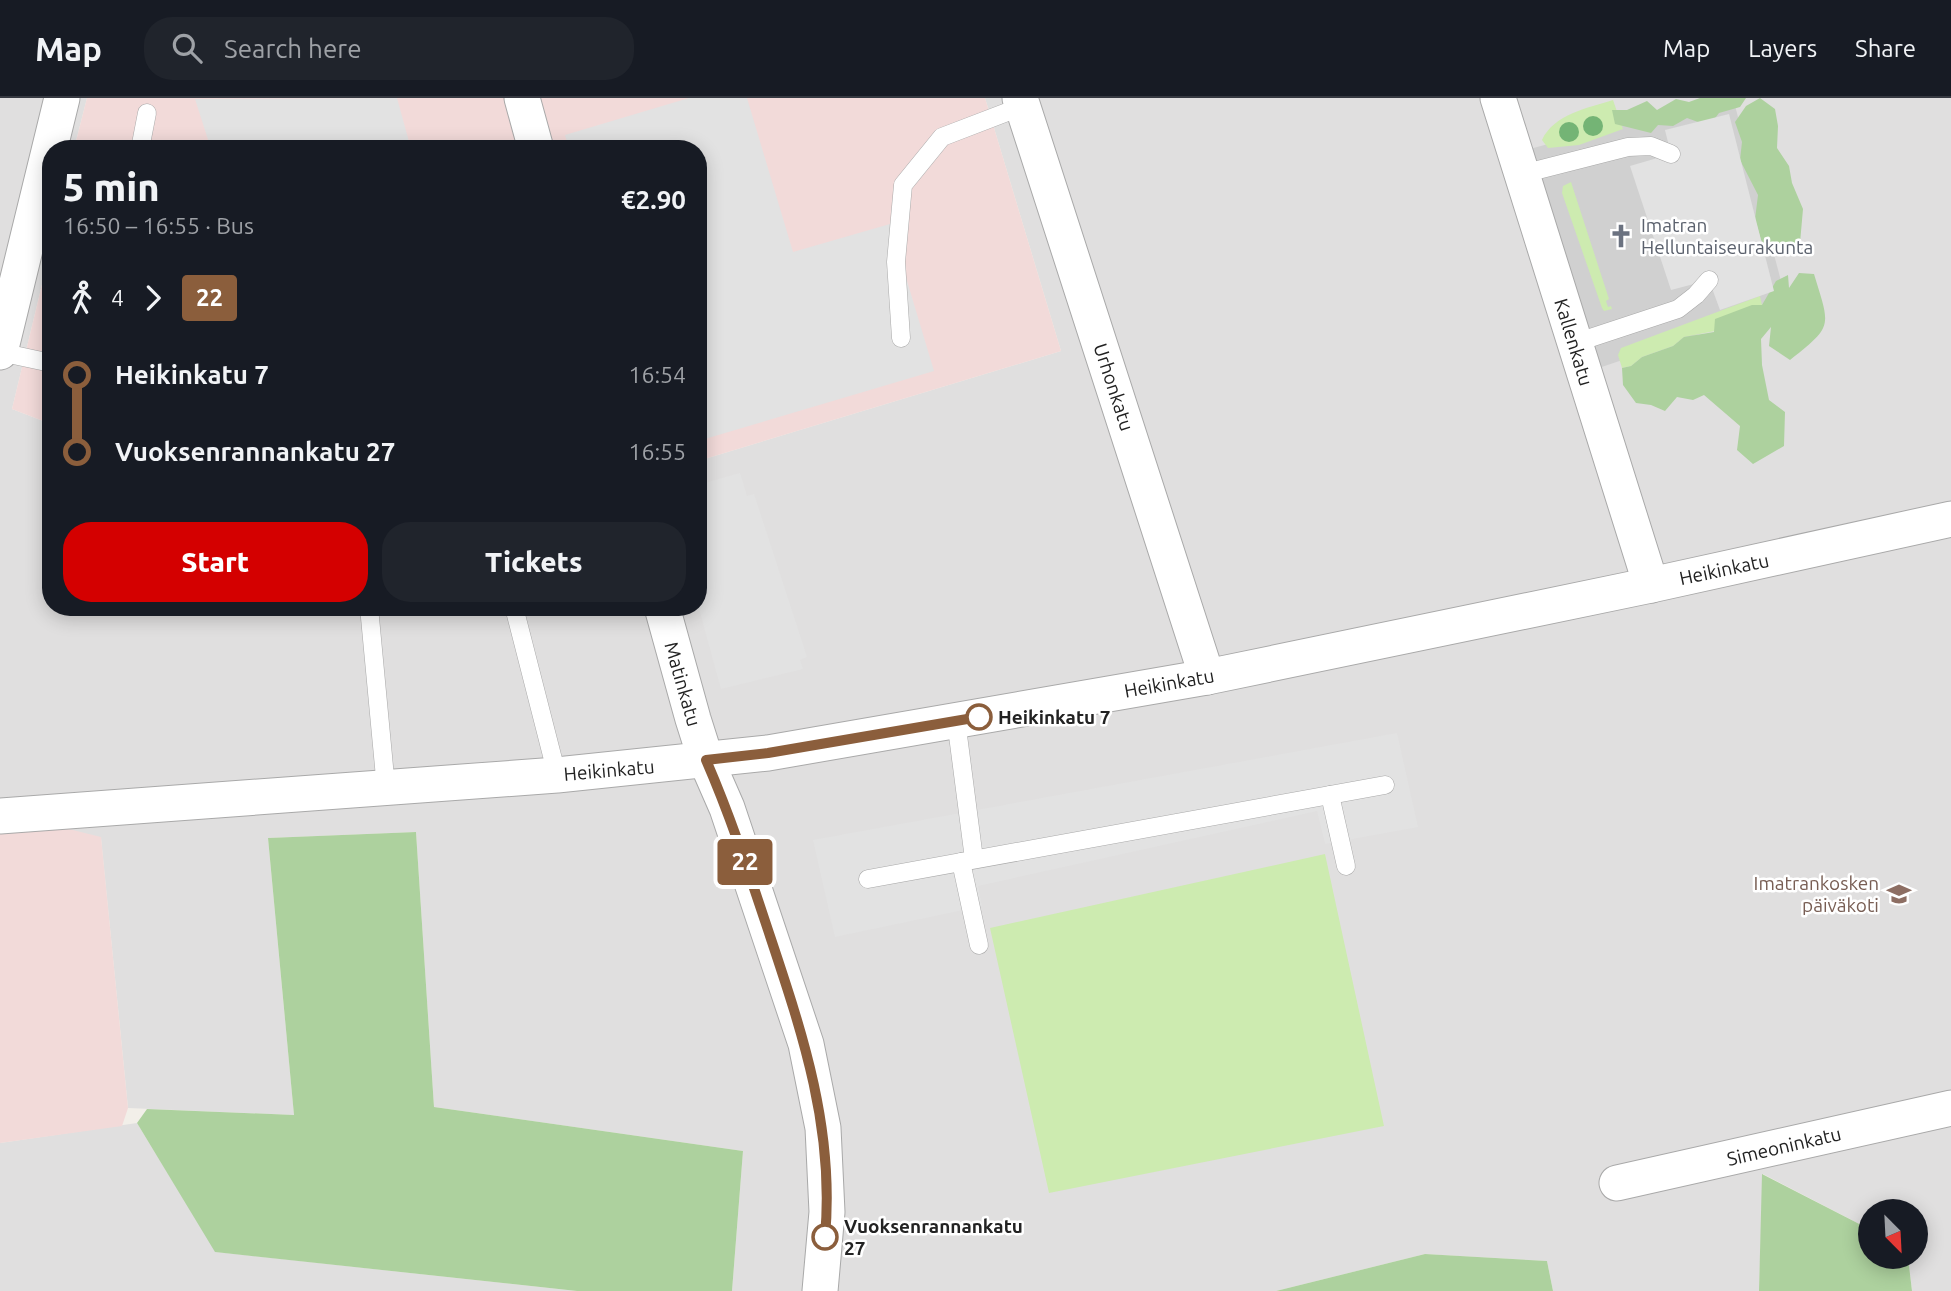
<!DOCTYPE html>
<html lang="en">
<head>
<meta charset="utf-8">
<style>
  body { margin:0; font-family:Ubuntu,sans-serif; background:#20242c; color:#f1f3f6; height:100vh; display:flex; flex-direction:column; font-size:26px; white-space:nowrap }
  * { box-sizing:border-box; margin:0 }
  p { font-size:23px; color:#9ea1a6 }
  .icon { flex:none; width:38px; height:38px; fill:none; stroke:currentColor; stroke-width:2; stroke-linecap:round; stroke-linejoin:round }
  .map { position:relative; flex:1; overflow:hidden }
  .panel { position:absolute; left:42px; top:42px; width:665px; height:476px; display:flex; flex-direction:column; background:#171b24; border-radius:28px; box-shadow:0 4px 18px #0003 }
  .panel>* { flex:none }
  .badge { padding:0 14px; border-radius:5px; font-size:24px; line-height:46px }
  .needle { width:46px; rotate:156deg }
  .fabs { position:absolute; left:1858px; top:1101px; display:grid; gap:14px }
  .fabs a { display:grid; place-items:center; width:70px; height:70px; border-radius:50%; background:#171b24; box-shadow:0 4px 18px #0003; font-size:35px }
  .map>.badge { position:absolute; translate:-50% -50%; box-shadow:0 0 0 4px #fff }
  .legs { display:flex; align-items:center; gap:10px; height:77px; padding:0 21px; font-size:23px }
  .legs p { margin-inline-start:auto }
  .headline { display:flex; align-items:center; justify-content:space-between; height:119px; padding:0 21px }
  h1 { font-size:38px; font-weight:800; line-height:52px }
  .primary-button { display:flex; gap:14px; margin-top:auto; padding:14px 21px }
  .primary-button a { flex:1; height:80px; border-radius:28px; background:#d40000; color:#fff; font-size:28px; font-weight:800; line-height:80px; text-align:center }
  .primary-button a+a { background:#20242c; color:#f1f3f6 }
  ul { padding:0 21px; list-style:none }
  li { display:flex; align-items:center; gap:24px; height:77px; font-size:26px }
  li i { display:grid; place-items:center; width:10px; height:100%; margin:0 9px; background:currentColor }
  li i::after { content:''; width:18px; height:18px; margin:-9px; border:5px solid; border-radius:50%; background:#171b24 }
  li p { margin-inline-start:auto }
  li:first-child i { background:linear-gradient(#0000 50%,currentColor 0) }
  li:last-child i { background:linear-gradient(currentColor 50%,#0000 0) }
  header { display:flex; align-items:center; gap:42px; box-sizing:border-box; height:98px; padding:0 35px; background:#171b24; border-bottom:2px solid #363941 }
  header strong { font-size:33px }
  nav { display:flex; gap:38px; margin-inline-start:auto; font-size:24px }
  .search { width:490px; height:63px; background:#20242c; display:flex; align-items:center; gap:18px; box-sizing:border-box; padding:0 24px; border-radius:28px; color:#9ea1a6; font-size:26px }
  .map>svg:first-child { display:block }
</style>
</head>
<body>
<header>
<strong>Map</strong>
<div class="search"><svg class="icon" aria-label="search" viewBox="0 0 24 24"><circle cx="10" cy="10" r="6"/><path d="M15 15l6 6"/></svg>Search here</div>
<nav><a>Map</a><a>Layers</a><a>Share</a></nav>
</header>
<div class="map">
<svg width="1951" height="1193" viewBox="0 0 1951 1193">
  <rect width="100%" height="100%" fill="#f2efe9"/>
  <g fill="#e0dfdf">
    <path d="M0 0H87L74 51H51V149L12 311 51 326V509H698V363L1061 253 985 0H1951V1193H1912L1908 1159 1916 1158V1113H1871V1132L1763 1076 1759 1193H1553L1547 1163 1425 1156 1276 1193H732L743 1053 434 1009 416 734 268 740 294 1017 128 1010 101 740 0 714Z"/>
    <path d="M137 1025 216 1154 577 1193H0V1045Z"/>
  </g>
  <g fill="#f2dad9">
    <path d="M87 0H985L1061 253 698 363V51H74Z"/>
    <path d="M51 149V326L12 311Z"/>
    <path d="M0 714 101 739 128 1010 122 1028 0 1045Z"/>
  </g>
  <path fill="#d0d0d0" d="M1720 0H1733L1787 206 1587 274 1518 54Z"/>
  <g fill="#cdebb0">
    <path d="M1613 2 1623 31 1579 47 1548 50 1542 42C1554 16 1588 10 1613 2Z"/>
    <path d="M1571 84 1609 201 1606 203 1608 209 1611 208 1612 211 1604 213 1602 210 1562 95 1563 88Z"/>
    <path d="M1760 198 1762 207 1715 233 1684 239 1673 248 1642 259 1631 268 1622 270 1618 257 1621 250Z"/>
    <path d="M1325 756 1384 1028 1049 1095 990 830Z"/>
  </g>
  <g fill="#add19e">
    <path d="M1700 0H1746L1740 9 1719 15 1709 28 1687 20 1673 28 1658 27 1651 35 1615 26 1612 12H1627L1647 3 1657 12 1676 1 1689 4Z"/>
    <path d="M1760 0 1775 11 1778 28 1777 50 1789 68 1792 85 1803 111 1800 145 1772 153 1761 142 1755 121 1758 97 1740 62 1742 44 1735 24 1746 8Z"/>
    <path d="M1799 175 1814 176C1830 229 1834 227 1790 262L1769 248 1771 229 1761 241 1762 267 1769 302 1785 314 1784 348 1753 366 1737 352 1740 328 1704 297 1693 302 1677 299 1665 313 1651 307 1636 305 1623 287 1622 270 1631 268 1642 259 1673 248 1684 239 1714 234 1715 221 1752 207H1762L1776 183 1788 177 1789 190Z"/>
    <path d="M416 734 434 1009 743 1053 732 1193H577L215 1154 137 1025 147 1011 294 1017 268 740Z"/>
    <path d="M1762 1076 1871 1132V1158L1908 1159 1912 1193H1759Z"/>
    <path d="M1425 1156 1547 1163 1553 1193H1276Z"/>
  </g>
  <g fill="#e2e2e2">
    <path d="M397 0 411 51H211L195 1Z"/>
    <path d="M689 0H747L793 154 890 126 934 273 698 343V51H569L565 37Z"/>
    <path d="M1729 16 1774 193 1720 212 1709 182 1671 192 1630 68 1671 56 1665 32Z"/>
    <path d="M740 375 747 398 754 396 807 559 800 562 803 571 721 591 698 507V387Z"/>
    <path d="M1397 635 1418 729 1325 746 1317 713 978 788 982 808 835 839 813 742Z"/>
  </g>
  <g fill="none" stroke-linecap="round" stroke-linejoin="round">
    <g stroke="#a9a9a9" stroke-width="19">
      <g id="service">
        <path d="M140 51 147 15"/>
        <path d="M1522 76 1628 49 1651 48 1671 56"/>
        <path d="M901 240 896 164 903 87 942 39 1023 8"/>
        <path d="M1575 245 1678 211 1696 197 1709 182"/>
        <path d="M0 254 51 265"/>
        <path d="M369 509 386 690"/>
        <path d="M514 509 557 677"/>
        <path d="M956 622 974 761"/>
        <path d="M1330 697 1346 768"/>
        <path d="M961 764 979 847"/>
        <path d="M868 781 1385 687"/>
      </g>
    </g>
    <g stroke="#a9a9a9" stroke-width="37">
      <g id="minor">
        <path d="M522 0 536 51"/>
        <path d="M1020 0 1207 579"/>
        <path d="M1498 0 1651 487"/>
        <path d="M0 254 62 0"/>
        <path d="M662 509 693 621 706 662 727 710 806 946 823 1030 827 1114 820 1193"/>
        <path d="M0 718 557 677 768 655 1207 579 1651 487 1951 421"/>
        <path d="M1617 1085 1951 1010"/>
      </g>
    </g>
    <use href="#service" stroke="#fff" stroke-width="18"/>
    <use href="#minor" stroke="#fff" stroke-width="35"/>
  </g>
  <g fill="#74b475">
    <circle cx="1593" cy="28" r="10"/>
    <circle cx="1569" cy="34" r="10"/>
  </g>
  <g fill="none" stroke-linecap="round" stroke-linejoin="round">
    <g stroke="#fff" stroke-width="16">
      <path id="line-1" d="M825 1139C835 1030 802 934 768 832 749 775 730 717 706 662L768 655 979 619"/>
    </g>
    <use href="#line-1" stroke="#8b5e3c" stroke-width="10"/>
  </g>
  <defs>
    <g id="church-bare" transform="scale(1.89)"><path d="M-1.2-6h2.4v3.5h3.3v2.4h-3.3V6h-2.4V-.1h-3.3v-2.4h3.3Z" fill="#6b7280" stroke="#fff" stroke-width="2.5" paint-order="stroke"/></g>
    <g id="school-bare" transform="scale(1.89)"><path d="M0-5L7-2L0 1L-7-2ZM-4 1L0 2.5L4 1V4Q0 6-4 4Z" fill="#8d6e63" stroke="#fff" stroke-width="2.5" paint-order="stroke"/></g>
  </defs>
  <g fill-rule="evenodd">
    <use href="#church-bare" x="1621" y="138"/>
    <use href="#school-bare" x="1899" y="796"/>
  </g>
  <g fill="#fff" stroke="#8b5e3c" stroke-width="3.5">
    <circle cx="979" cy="619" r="12"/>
    <circle cx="825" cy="1139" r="12"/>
  </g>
  <g text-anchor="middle" stroke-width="5" stroke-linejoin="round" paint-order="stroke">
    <g font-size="19" fill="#5b616d" stroke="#fff" text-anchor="start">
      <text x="1641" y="134">Imatran<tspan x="1641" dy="22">Helluntaiseurakunta</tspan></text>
    </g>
    <g font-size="19" fill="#222" stroke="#fff">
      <text transform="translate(1574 244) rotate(73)" y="7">Kallenkatu</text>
      <text transform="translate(1114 289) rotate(72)" y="7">Urhonkatu</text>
      <text transform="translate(1724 471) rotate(-12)" y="7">Heikinkatu</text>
      <text transform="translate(1169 585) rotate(-10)" y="7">Heikinkatu</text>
      <text transform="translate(683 586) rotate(74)" y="7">Matinkatu</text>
      <text transform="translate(609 672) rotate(-5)" y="7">Heikinkatu</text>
      <text transform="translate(1784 1048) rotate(-13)" y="7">Simeoninkatu</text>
    </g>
    <g font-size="19" font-weight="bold" fill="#222" stroke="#fff" text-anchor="start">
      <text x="998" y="626">Heikinkatu 7</text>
      <text x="844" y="1135">Vuoksenrannankatu<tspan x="844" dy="22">27</tspan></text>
    </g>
    <g font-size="19" fill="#785e54" stroke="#fff" text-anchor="end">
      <text x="1879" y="792">Imatrankosken<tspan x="1879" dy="22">päiväkoti</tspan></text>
    </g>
  </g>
</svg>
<div class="fabs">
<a><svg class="needle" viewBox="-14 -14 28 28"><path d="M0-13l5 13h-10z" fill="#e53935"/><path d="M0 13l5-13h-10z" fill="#9ea1a6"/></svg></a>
</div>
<b class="badge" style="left:745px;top:764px;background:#8b5e3c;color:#fff">22</b>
<section class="panel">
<div class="headline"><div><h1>5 min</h1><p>16:50 – 16:55 · Bus</p></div><b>€2.90</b></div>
<div class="legs"><svg class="icon" aria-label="walk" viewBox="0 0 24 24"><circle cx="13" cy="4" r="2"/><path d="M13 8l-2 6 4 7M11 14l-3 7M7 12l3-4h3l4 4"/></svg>4<svg class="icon" aria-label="forward" viewBox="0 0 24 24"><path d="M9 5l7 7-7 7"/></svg><b class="badge" style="background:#8b5e3c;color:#fff">22</b></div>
<ul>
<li><i style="color:#8b5e3c"></i><b>Heikinkatu 7</b><p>16:54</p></li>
<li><i style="color:#8b5e3c"></i><b>Vuoksenrannankatu 27</b><p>16:55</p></li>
</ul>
<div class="primary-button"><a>Start</a><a>Tickets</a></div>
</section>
</div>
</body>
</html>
